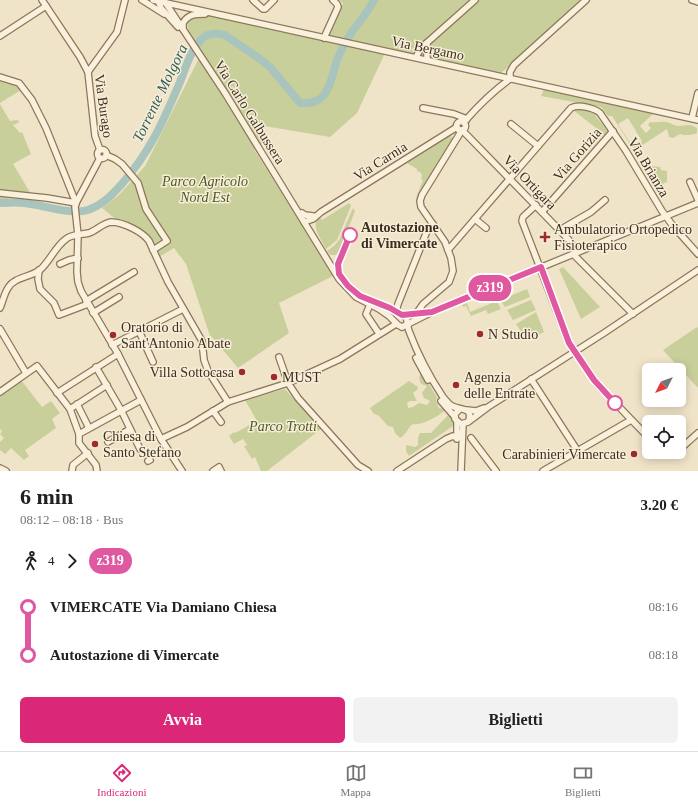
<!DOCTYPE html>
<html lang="it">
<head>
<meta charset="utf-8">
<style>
  body { margin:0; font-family:"Times New Roman",serif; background:#f2f2f2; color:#202124; height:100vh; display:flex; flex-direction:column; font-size:15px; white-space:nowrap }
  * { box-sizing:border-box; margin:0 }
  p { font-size:13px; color:#757577 }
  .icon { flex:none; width:22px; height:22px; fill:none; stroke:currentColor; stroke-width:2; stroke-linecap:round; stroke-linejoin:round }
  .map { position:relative; height:471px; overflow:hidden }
  .details { display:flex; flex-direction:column; background:#fff; flex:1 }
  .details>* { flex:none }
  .badge { padding:0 8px; border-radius:13px; font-size:14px; line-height:26px }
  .needle { width:26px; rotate:228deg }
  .fabs { position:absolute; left:642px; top:363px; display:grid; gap:8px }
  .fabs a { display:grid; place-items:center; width:44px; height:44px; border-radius:6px; background:#fff; box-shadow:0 2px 10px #0003; font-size:20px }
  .map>.badge { position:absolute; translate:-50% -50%; box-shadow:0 0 0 2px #fff }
  .legs { display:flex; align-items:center; gap:6px; height:44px; padding:0 20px; font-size:13px }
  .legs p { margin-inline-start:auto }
  .headline { display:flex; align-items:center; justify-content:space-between; height:68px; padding:0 20px }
  h1 { font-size:22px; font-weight:700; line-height:30px }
  .cta { display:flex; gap:8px; margin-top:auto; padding:8px 20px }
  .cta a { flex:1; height:46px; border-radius:6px; background:#db2777; color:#fff; font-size:16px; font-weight:700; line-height:46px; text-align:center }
  .cta a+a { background:#f2f2f2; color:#202124 }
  ul { padding:0 20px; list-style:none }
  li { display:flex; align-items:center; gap:14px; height:48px; font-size:15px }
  li i { display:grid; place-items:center; width:6px; height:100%; margin:0 5px; background:currentColor }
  li i::after { content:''; width:10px; height:10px; margin:-5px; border:3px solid; border-radius:50%; background:#fff }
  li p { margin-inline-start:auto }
  li:first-child i { background:linear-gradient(#0000 50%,currentColor 0) }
  li:last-child i { background:linear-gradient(currentColor 50%,#0000 0) }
  .tabs { display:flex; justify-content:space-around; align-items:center; height:56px; border-top:1px solid #e0e0e0; background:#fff; font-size:11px; color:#757577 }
  .tabs a { display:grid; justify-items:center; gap:2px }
  .tabs .active { color:#db2777 }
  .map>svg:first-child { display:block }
</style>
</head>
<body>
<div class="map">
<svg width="698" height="471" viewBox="0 0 698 471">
  <rect width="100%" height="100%" fill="#f0e4c8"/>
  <g fill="#c9cf9b">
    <path d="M339 0H588L495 78 385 53 357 113 330 137 264 126 262 144 254 149 333 276 279 303 289 333 238 368 211 336H210L186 264 174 248 159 257 145 233 140 229 119 222 102 208 119 195 145 166 202 52C196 43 177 22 195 16 200 15 206 18 211 15L325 40 343 3Z"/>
    <path d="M0 80 14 84 21 90 0 103Z"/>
    <path d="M544 89 653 114 640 126 646 133 651 128 648 125 650 122C656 123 661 121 666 122 670 122 674 126 678 126 688 126 687 123 697 128V133C694 135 684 136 680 134L673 138 669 137 667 129 635 150 633 147 642 141 628 118 618 124 631 144H630L612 116H608L601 107 541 96Z"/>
    <path d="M0 104 10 121 17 120 20 122 13 125 20 133 22 132 31 154 13 164 31 194 15 193 0 206Z"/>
    <path d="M580 109 594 114 607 130 605 135 573 110Z"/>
    <path d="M449 135 453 138 415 200 423 180 421 179 422 175 420 172 417 171V169L407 163Z"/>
    <path d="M652 166 660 167 661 170 667 171V182L664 183 659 189 654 187 652 179 649 173Z"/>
    <path d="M349 203 351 206 337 240 326 249C322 240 309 225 320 217L322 220Z"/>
    <path d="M353 208 355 211 339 252 336 255H330L327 251 335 245 339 240Z"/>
    <path d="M563 267 600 307 581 319 559 269Z"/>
    <path d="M527 289 530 297 505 307 500 300Z"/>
    <path d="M531 300 536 310 513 320 507 310Z"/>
    <path d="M497 301 501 309 488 314 486 310 471 316 466 306 463 307 462 305 467 303 470 312Z"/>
    <path d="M536 312 544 332 527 340 516 324Z"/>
    <path d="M697 327 698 328V388L663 350Z"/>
    <path d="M421 372 437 397 436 401 439 408 446 409C440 416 421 426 413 424 407 428 408 433 400 438L395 433 393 427 388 426 379 416 373 413 370 408 409 381 418 387 417 390 413 393 417 401H410L407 403 408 408 413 407 419 403 427 405 430 401 424 398 422 393 427 386 421 384 419 378Z"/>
    <path d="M21 380 42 407 51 401 60 413 52 419 56 428 25 450 29 456 24 460 11 448 5 454 0 450V442L4 438 0 434 2 431 0 429V396Z"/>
    <path d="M285 389 321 429 267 471H261L255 457 252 459 244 446 247 445 243 439 234 444 229 436 234 432 235 433 257 421 245 400Z"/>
    <path d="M449 414 454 423 453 426 409 456 406 451V445L415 447 418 445V438L420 433H431Z"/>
  </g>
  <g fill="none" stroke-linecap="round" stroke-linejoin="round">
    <path stroke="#a9c4bc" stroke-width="8" d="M0 203C8 203 16 202 24 203 44 205 69 215 88 210 102 205 111 196 121 185 150 152 163 122 180 82 186 67 191 48 204 37 209 33 219 33 225 35L260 59 271 68 300 103C328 106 330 84 336 63 337 59 343 47 345 43 353 28 366 16 374 0"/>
    <g stroke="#8d765c" stroke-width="8">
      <g id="minor">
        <path d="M42 0 80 57 88 72 95 136 100 150"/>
        <path d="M142 0 164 14"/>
        <path d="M153 0 698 120"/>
        <path d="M158 0 161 8 178 27"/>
        <path d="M253 0 263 9H265L274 0"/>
        <path d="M692 0 698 2"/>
        <path d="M165 2 225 93 339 279 356 297 379 309 389 316 398 325 402 327"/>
        <path d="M183 29V23C188 14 196 14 205 14"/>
        <path d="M0 36 46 6"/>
        <path d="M324 38 338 7 337 4 333 0"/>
        <path d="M416 57 421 48 475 0"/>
        <path d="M427 60V43"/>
        <path d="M88 72 117 32 125 0"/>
        <path d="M0 77 19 83 32 100 46 128 76 203"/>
        <path d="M510 79V72L514 65 586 0"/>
        <path d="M423 108 454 114 467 119"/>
        <path d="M692 118 698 93"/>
        <circle cx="461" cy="126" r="4.5"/>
        <path d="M464 122C478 106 493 91 510 79"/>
        <path d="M511 124 538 146"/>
        <path d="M462 130 569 240 577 252"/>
        <circle cx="102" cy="154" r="4.5"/>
        <path d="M106 155 115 159 122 164 138 183 146 209 167 241 153 250"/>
        <path d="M100 158 76 203 75 207 78 235 77 272 78 282 81 291 118 354 161 439 182 471"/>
        <path d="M690 182 698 200"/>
        <path d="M0 193 47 198 76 203"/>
        <path d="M536 205 523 217 522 221 569 343 597 384 649 438"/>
        <path d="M542 212 613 131"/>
        <path d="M302 213 305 215 313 216"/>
        <path d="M475 219 486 228"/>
        <path d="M304 222 313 219 321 212 457 127"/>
        <path d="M560 230 591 212 605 200"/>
        <path d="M448 250 571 108C579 104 594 108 600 113L626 151 662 211 673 226 698 254"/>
        <path d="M573 254 633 314"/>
        <path d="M60 264 69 260 78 258"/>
        <path d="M39 270 38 279 40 289 54 303 59 315 88 304"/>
        <path d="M86 301 134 272"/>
        <path d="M371 302 390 308 406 317C408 322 407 326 409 331 418 355 429 376 443 397 446 400 448 404 452 406 459 410 473 407 469 420"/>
        <path d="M369 307 366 314 378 332"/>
        <path d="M0 308C3 301 4 294 8 288 14 277 31 277 40 270 50 261 55 247 66 239 72 234 81 235 89 233 97 230 103 223 111 222 123 222 143 232 149 241L168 282 202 341 204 360 208 371 228 402"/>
        <path d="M396 311 398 304 427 231 433 224"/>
        <path d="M93 313 119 297"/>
        <path d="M416 314 423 304 449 282 453 271 451 258 445 242 421 207 420 201 422 195 462 130"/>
        <path d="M402 327 432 312 698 203"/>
        <path d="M0 329 26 373"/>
        <path d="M139 331 153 362"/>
        <path d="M112 345 183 309"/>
        <path d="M279 357 288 383 298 398 358 465 368 471"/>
        <path d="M416 358 428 380"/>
        <path d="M96 367 121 410 140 449"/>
        <path d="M531 379 577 450"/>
        <path d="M0 392 37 366 70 409 79 434V443L96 465 97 471"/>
        <path d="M57 393 118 354"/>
        <path d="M441 401 455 417"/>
        <path d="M77 404 89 428"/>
        <path d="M70 409 107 385"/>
        <path d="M460 409 455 414V419L461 424 468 422 488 407 604 333 698 270"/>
        <path d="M467 410 476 411 484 408"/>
        <path d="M213 411 221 422"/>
        <path d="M457 421V439"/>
        <path d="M79 434 141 400"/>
        <path d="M471 438 496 471"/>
        <path d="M161 439 187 427 228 402 288 383 340 359 396 324"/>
        <path d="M108 442 130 429"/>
        <path d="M679 450 698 433"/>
        <path d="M663 452C668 455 671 456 676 452"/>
        <path d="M148 461 150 460"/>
        <path d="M0 468 6 471"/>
        <path d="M72 471 73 465 88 453"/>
        <path d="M213 471 219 467 221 471"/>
        <path d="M397 471 446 439 453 436 457 438 462 432"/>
        <path d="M461 471 463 424"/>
        <path d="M543 471 631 420"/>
      </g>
    </g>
    <use href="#minor" stroke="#faf1dc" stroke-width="5.5"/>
  </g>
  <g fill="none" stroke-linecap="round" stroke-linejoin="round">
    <g stroke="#fff" stroke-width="9">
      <path id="line-1" d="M350 235 338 264 339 274 348 286 360 296 390 308 402 315 432 312 541 267 569 343 594 380 615 403"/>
    </g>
    <use href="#line-1" stroke="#df58a0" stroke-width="6"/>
  </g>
  <g fill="#fff" stroke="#df58a0" stroke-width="2">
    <circle cx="350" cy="235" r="7"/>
    <circle cx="615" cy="403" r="7"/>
  </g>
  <g fill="#9e2a2b" stroke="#f7eed8" stroke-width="1.5">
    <path d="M543 231h4v4h4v4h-4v4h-4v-4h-4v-4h4z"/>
    <circle cx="480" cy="334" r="4"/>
    <circle cx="113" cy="335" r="4"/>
    <circle cx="242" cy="372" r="4"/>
    <circle cx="274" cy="377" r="4"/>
    <circle cx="456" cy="385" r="4"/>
    <circle cx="95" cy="444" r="4"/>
    <circle cx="634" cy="454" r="4"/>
  </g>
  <g text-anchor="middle" stroke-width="3" stroke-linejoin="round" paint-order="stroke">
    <g font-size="14" fill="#3d2e20" stroke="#f7eed8">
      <text transform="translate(428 48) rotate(12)" y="5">Via Bergamo</text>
      <text transform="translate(104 106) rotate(82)" y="5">Via Burago</text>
      <text transform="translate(250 112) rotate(58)" y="5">Via Carlo Galbussera</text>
      <text transform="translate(577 154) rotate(-49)" y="5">Via Gorizia</text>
      <text transform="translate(380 161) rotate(-32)" y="5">Via Carnia</text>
      <text transform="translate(649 167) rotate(59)" y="5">Via Brianza</text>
      <text transform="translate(530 182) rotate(46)" y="5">Via Ortigara</text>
    </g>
    <g font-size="14" font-style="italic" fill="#4d5a26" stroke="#f7eed8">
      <text x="205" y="186">Parco Agricolo<tspan x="205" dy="16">Nord Est</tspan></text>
      <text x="283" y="431">Parco Trotti</text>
    </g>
    <g font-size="14" font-weight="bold" fill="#3d2e20" stroke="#f7eed8" text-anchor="start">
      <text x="361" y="232">Autostazione<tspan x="361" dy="16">di Vimercate</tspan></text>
    </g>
    <g font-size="14" fill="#3d2e20" stroke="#f7eed8" text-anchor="start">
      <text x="554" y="234">Ambulatorio Ortopedico<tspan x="554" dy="16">Fisioterapico</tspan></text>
      <text x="121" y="332">Oratorio di<tspan x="121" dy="16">Sant'Antonio Abate</tspan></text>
      <text x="488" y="339">N Studio</text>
      <text x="234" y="377" text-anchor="end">Villa Sottocasa</text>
      <text x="282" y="382">MUST</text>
      <text x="464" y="382">Agenzia<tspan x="464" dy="16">delle Entrate</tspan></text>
      <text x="103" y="441">Chiesa di<tspan x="103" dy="16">Santo Stefano</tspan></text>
      <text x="626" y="459" text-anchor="end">Carabinieri Vimercate</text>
    </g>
    <g font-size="15" font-style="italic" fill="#2f5d5a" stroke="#f7eed8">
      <text transform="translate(160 93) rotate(-64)" y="5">Torrente Molgora</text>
    </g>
  </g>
</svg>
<div class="fabs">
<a><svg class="needle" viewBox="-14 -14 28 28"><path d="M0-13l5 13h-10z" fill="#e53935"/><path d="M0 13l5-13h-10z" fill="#757577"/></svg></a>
<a><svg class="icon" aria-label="locate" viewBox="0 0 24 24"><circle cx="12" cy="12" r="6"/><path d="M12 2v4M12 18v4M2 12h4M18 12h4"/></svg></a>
</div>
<b class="badge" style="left:490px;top:288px;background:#df58a0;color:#fff">z319</b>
</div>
<section class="details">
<div class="headline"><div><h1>6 min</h1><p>08:12 – 08:18 · Bus</p></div><b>3.20 €</b></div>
<div class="legs"><svg class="icon" aria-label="walk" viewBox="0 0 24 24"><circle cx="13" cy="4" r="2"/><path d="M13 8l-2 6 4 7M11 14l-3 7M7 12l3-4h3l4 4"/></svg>4<svg class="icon" aria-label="forward" viewBox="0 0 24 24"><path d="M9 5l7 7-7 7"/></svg><b class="badge" style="background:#df58a0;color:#fff">z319</b></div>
<ul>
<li><i style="color:#df58a0"></i><b>VIMERCATE Via Damiano Chiesa</b><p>08:16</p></li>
<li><i style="color:#df58a0"></i><b>Autostazione di Vimercate</b><p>08:18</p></li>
</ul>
<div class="cta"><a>Avvia</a><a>Biglietti</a></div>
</section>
<nav class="tabs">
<a class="active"><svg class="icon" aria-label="directions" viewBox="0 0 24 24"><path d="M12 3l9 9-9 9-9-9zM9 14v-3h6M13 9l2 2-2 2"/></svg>Indicazioni</a>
<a><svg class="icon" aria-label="map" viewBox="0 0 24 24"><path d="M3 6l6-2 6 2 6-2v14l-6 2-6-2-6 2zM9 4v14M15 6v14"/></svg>Mappa</a>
<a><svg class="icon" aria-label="tickets" viewBox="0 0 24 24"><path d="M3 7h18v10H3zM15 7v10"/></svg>Biglietti</a>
</nav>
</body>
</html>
